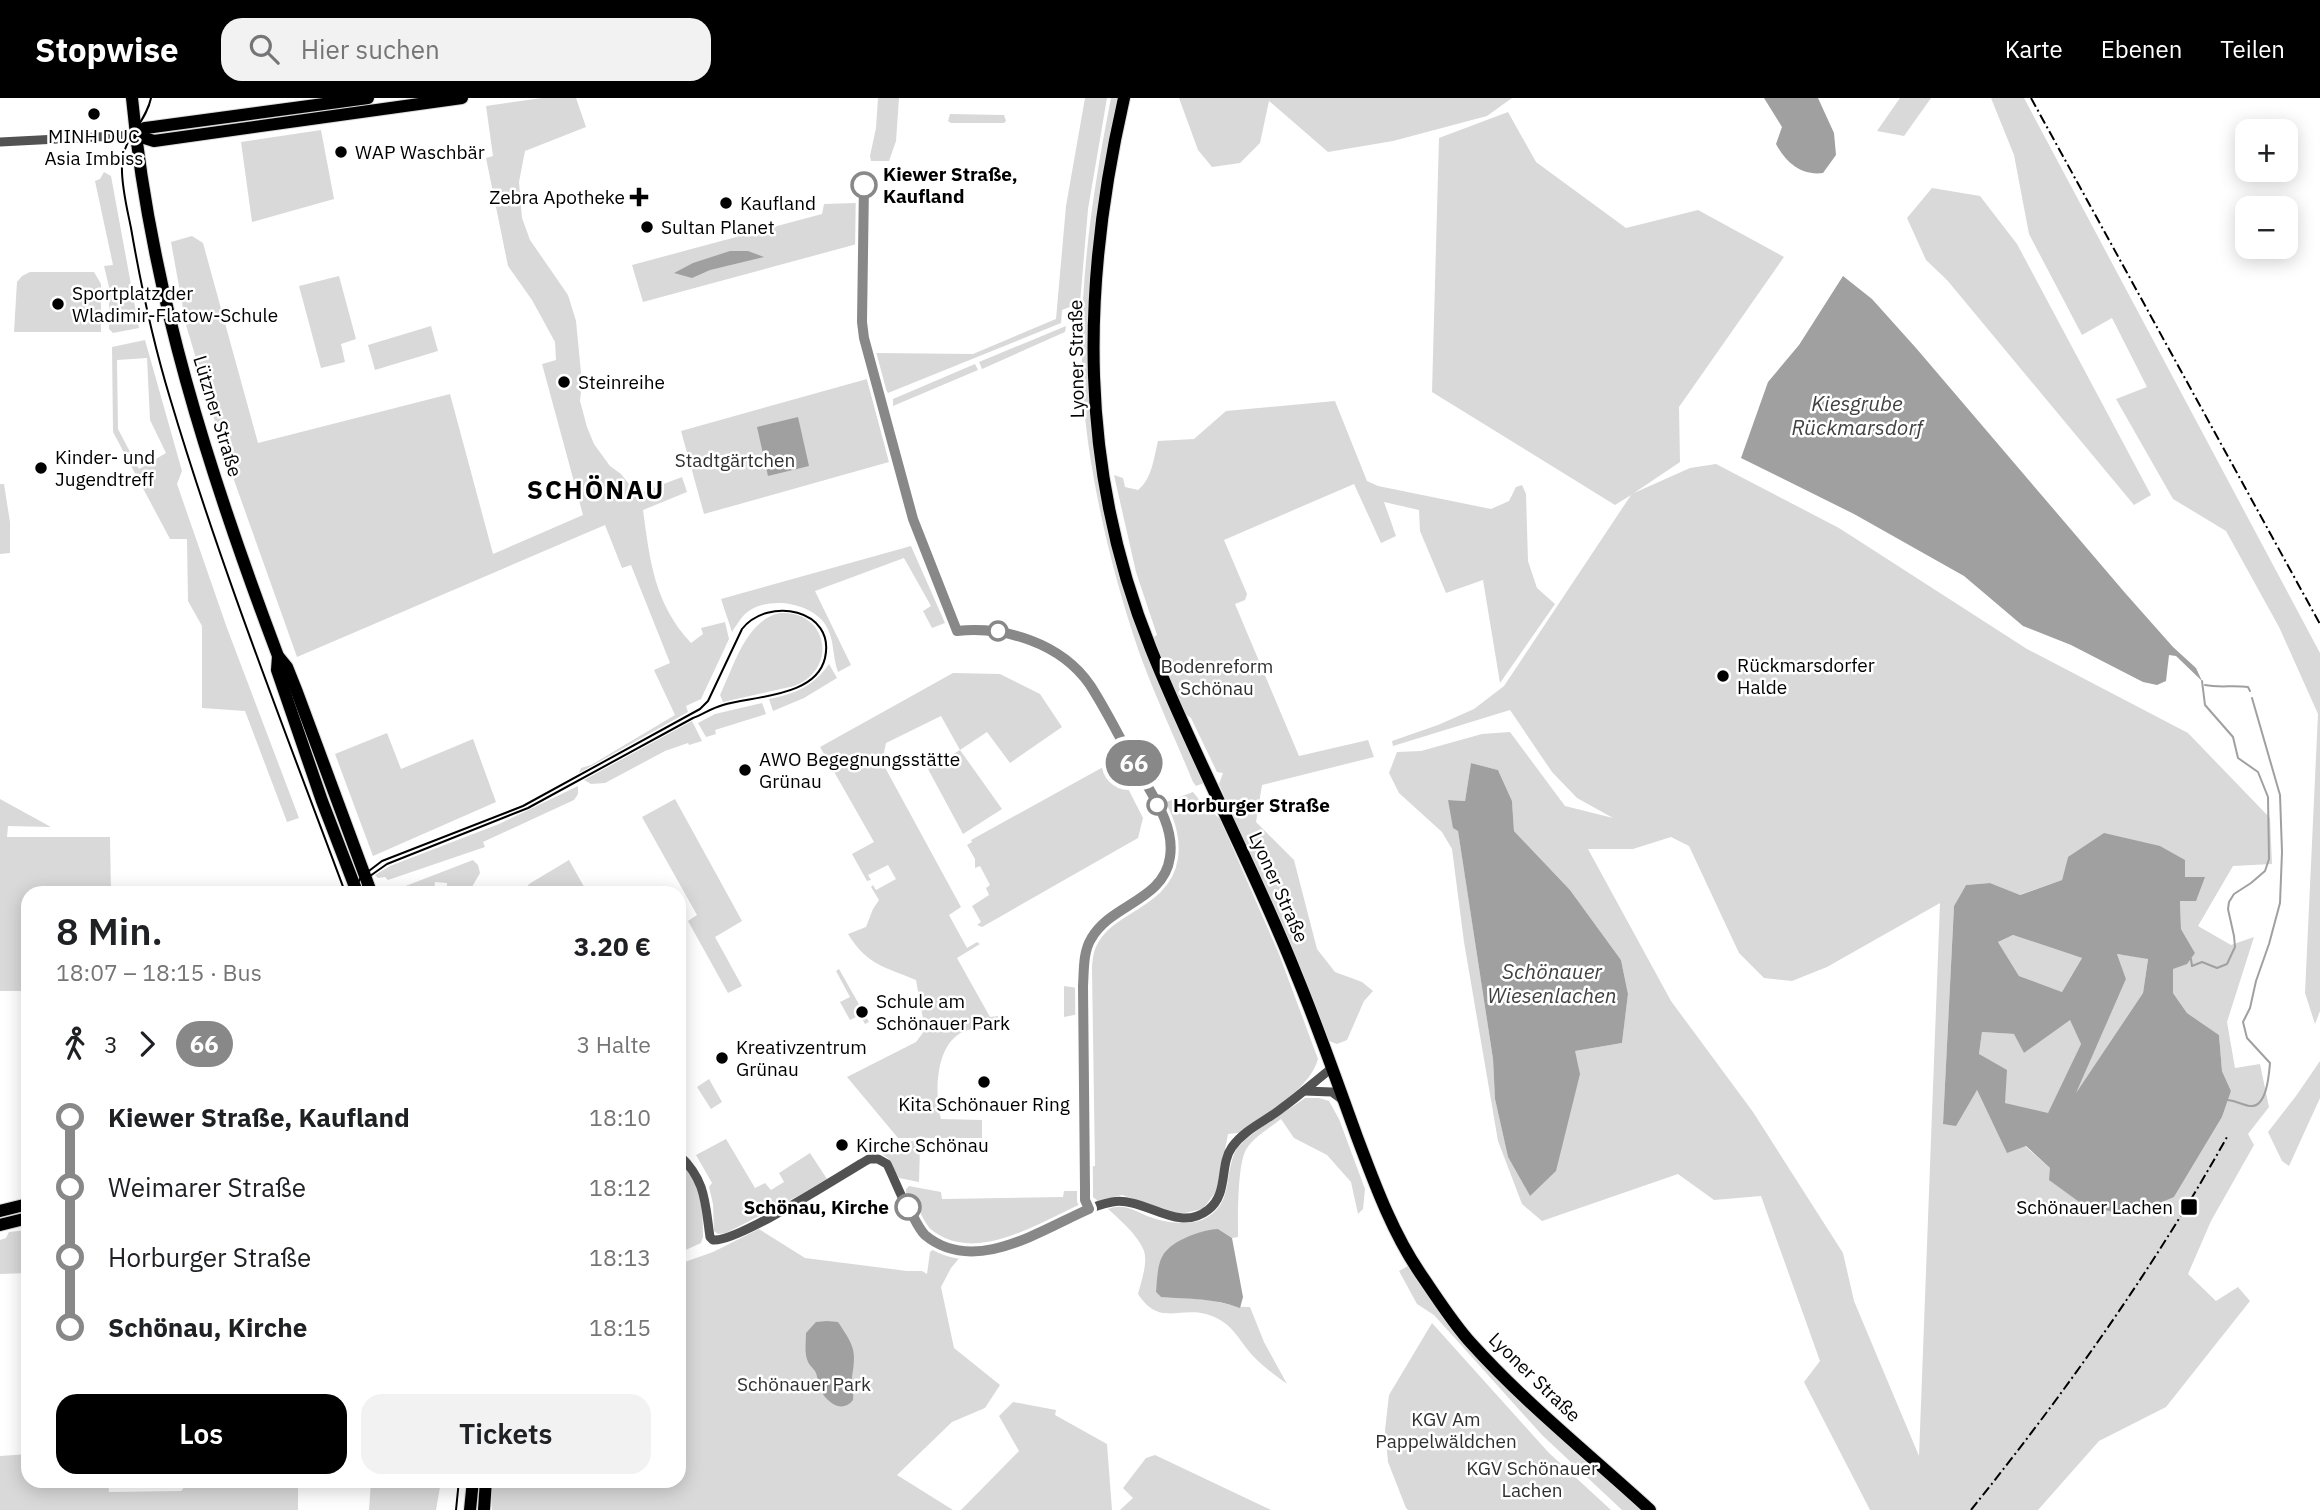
<!DOCTYPE html>
<html lang="de">
<head>
<meta charset="utf-8">
<style>
  body { margin:0; font-family:"IBM Plex Sans",sans-serif; background:#f2f2f2; color:#202124; height:100vh; display:flex; flex-direction:column; font-size:26px; white-space:nowrap }
  * { box-sizing:border-box; margin:0 }
  p { font-size:23px; color:#757577 }
  .icon { flex:none; width:38px; height:38px; fill:none; stroke:currentColor; stroke-width:2; stroke-linecap:round; stroke-linejoin:round }
  .map { position:relative; flex:1; overflow:hidden }
  .sheet { position:absolute; left:21px; top:788px; width:665px; height:602px; display:flex; flex-direction:column; background:#fff; border-radius:21px; box-shadow:0 4px 18px #0003 }
  .sheet>* { flex:none }
  .badge { padding:0 14px; border-radius:23px; font-size:24px; line-height:46px }
  .controls { position:absolute; left:2235px; top:21px; display:grid; gap:14px }
  .controls a { display:grid; place-items:center; width:63px; height:63px; border-radius:14px; background:#fff; box-shadow:0 4px 18px #0003; font-size:35px }
  .map>.badge { position:absolute; translate:-50% -50%; box-shadow:0 0 0 4px #fff }
  .legs { display:flex; align-items:center; gap:10px; height:77px; padding:0 35px; font-size:23px }
  .legs p { margin-inline-start:auto }
  .headline { display:flex; align-items:center; justify-content:space-between; height:119px; padding:0 35px }
  h1 { font-size:38px; font-weight:600; line-height:52px }
  .cta { display:flex; gap:14px; margin-top:auto; padding:14px 35px }
  .cta a { flex:1; height:80px; border-radius:21px; background:#000; color:#fff; font-size:28px; font-weight:600; line-height:80px; text-align:center }
  .cta a+a { background:#f2f2f2; color:#202124 }
  ul { padding:0 35px; list-style:none }
  li { display:flex; align-items:center; gap:24px; height:70px; font-size:26px }
  li i { display:grid; place-items:center; width:10px; height:100%; margin:0 9px; background:currentColor }
  li i::after { content:''; width:18px; height:18px; margin:-9px; border:5px solid; border-radius:50%; background:#fff }
  li p { margin-inline-start:auto }
  li:first-child i { background:linear-gradient(#0000 50%,currentColor 0) }
  li:last-child i { background:linear-gradient(currentColor 50%,#0000 0) }
  header { display:flex; align-items:center; gap:42px; box-sizing:border-box; height:98px; padding:0 35px; background:#000; color:#fff }
  header strong { font-size:33px }
  nav { display:flex; gap:38px; margin-inline-start:auto; font-size:24px }
  .search { width:490px; height:63px; background:#f2f2f2; display:flex; align-items:center; gap:18px; box-sizing:border-box; padding:0 24px; border-radius:21px; color:#757577; font-size:26px }
  .map>svg:first-child { display:block }
</style>
</head>
<body>
<header>
<strong>Stopwise</strong>
<div class="search"><svg class="icon" aria-label="search" viewBox="0 0 24 24"><circle cx="10" cy="10" r="6"/><path d="M15 15l6 6"/></svg>Hier suchen</div>
<nav><a>Karte</a><a>Ebenen</a><a>Teilen</a></nav>
</header>
<div class="map">
<svg width="2320" height="1412" viewBox="0 0 2320 1412">
  <rect width="100%" height="100%" fill="#fff"/>
  <g fill="#d9d9d9" fill-rule="evenodd">
    <path d="M542 0H576L586 29 525 53 519 84 522 120 530 142 568 197 576 223 582 285 580 303 587 329 594 346 610 368 621 376 637 396 682 379 687 394 643 412C650 463 654 505 691 545L703 536 701 530 725 524 729 541 701 601 686 608 688 614 579 675 581 670 591 667 675 617 654 572 670 565 631 467 622 470 605 427 297 559 224 354 186 227 171 144 192 138 203 145 258 345 450 296 493 456 583 417 542 266 556 262 555 244 532 202 508 168 486 60 493 58 486 8Z"/>
    <path d="M878 0H899L896 43 889 63H871L870 58 876 30Z"/>
    <path d="M1085 0H1107L1088 111 1080 205 1062 212 1061 225 888 295 885 291 875 255 973 256 1056 221 1066 108Z"/>
    <path d="M1111 0H1118L1089 217 1117 458 1207 684 1196 688 1193 684C1173 635 1149 586 1133 536 1113 474 1097 408 1088 344 1072 230 1089 112 1111 0Z"/>
    <path d="M1179 0H1512L1487 18 1393 43 1328 54 1269 3 1260 45 1240 65 1212 69 1198 52Z"/>
    <path d="M1900 0H1931L1904 38 1877 33Z"/>
    <path d="M1991 0H2024L2320 555V913L2315 926 2305 895 2318 616 2279 529 2226 433 2173 401 2116 301 2147 289 2112 220 2082 237 2029 136 2014 57Z"/>
    <path d="M1508 14 1536 64 1626 130 1698 112 1784 159 1679 309 1680 364 1634 395 1690 370 1716 366 1839 430 2027 551 2188 635 2270 720 2272 766 2233 768 2198 828 2231 847 2254 839 2227 924 2235 970 2260 966 2269 1009 2248 1036 2254 1047 2211 1123 2188 1176 2216 1203 2238 1189 2250 1203 2166 1309 2099 1343 2038 1412H1870L1804 1284 1820 1263 1761 1098 1714 1102 1678 1076 1542 1123 1522 1106 1498 1043 1464 844 1452 751 1442 734 1399 695 1389 675 1397 654 1421 653 1482 636 1510 634 1565 708 1613 720 1577 700 1552 674 1510 612 1393 648 1392 643 1438 627 1474 611 1504 588 1631 397 1615 407 1432 294 1439 40ZM1471 665 1498 672 1512 703 1514 733 1570 792 1621 862 1628 896 1622 945 1575 953 1530 1098 1508 1059 1495 1001 1493 961 1458 732 1448 702 1465 703ZM1671 739 1689 748 1739 855 1764 880 1792 883 1827 869 1940 805 1919 1358 1854 1203 1843 1155 1753 1014 1671 903 1588 751H1633ZM2068 759 2185 779 2180 803 2181 831 2195 855 2173 870V895L2187 915 2219 937 2222 973 2231 993 2222 1019 2174 1099 2050 1070 2025 1048 2007 1054 1977 992 1943 1026 1954 808 1966 787 1990 785 2019 797 2062 782Z"/>
    <path d="M950 16 1004 17 1006 23 1004 25H951L948 23Z"/>
    <path d="M321 32 334 101 252 124 241 44Z"/>
    <path d="M104 74 111 78 139 230 113 235 109 231V189L104 168 113 167 95 83 100 81Z"/>
    <path d="M1932 90 1980 98 2017 146 2151 397 2134 407 1947 182 1926 162 1907 120Z"/>
    <path d="M856 105 857 146 643 204 632 167 822 116 824 106Z"/>
    <path d="M30 174H94L101 186V234H14L17 184 22 178Z"/>
    <path d="M339 178 356 241 341 246 345 264 321 270 299 188Z"/>
    <path d="M431 228 438 253 375 272 368 247Z"/>
    <path d="M1066 228 1065 234 982 271 979 264Z"/>
    <path d="M145 242 182 373 177 386 227 530 299 720 287 724 245 613 202 610V528L188 503 187 441H170L113 334 112 249ZM147 260 150 322 166 355 139 371 118 331 117 262Z"/>
    <path d="M975 266 978 272 893 308V301Z"/>
    <path d="M867 281 889 364 704 416 681 333Z"/>
    <path d="M1335 303 1367 383 1378 388 1491 411 1509 403 1516 389 1522 387 1526 396 1528 463 1537 490 1555 506 1500 585 1483 482 1446 495 1420 433 1419 412 1384 404 1396 438 1381 445 1354 386 1224 442 1247 496 1245 502 1235 506 1299 658 1368 642 1374 659 1262 687 1256 724 1294 762 1317 851 1335 874 1362 884 1373 893 1364 903 1347 942 1337 946 1329 943 1219 686 1223 675 1217 674 1191 620 1183 614 1152 540 1157 537 1136 474 1114 377 1123 380 1125 389 1138 392C1152 381 1154 359 1158 343L1194 341 1226 313Z"/>
    <path d="M0 386H4L10 424V455L0 456Z"/>
    <path d="M911 448 945 525 932 530 923 513 931 508 904 460 815 493 851 567 838 574C832 558 835 541 825 526 810 504 766 497 745 516 740 521 736 528 732 534L721 501Z"/>
    <path d="M780 515C828 512 839 571 794 588L723 604 720 597C734 568 746 522 780 515Z"/>
    <path d="M829 566 837 580 804 600 773 613 769 601C795 596 814 588 829 566Z"/>
    <path d="M953 575 1000 576 1040 596 1062 629 1010 665 987 634 960 652 1002 711 963 736 928 671 960 652 941 618 886 645 882 664 961 809 949 817 967 850 977 844 980 846 957 860 990 919 998 918 997 931C988 932 977 930 968 932 935 941 934 995 941 1021L982 1022V1040H898L847 979 916 944 925 932 916 882C885 869 867 867 848 836L866 829 873 811 879 802 871 789 873 787 876 792 896 781 888 767 868 777 871 782 867 783 852 756 874 744 820 649Z"/>
    <path d="M762 605 766 616 715 632 716 636 706 639 698 625 715 616Z"/>
    <path d="M692 623 702 643 689 647 688 645 665 653 605 685 591 686 584 682Z"/>
    <path d="M387 635 401 671 473 641 496 704 373 758 335 656Z"/>
    <path d="M1114 663 1143 720 1138 740 982 829 977 827 981 824 972 808 989 797 986 790 990 787 980 768 975 770V761L967 747 972 744 971 742Z"/>
    <path d="M578 688V696L574 702 483 744 485 749 388 782 385 779 378 780 375 777 390 768 499 726Z"/>
    <path d="M1193 694 1201 704 1220 721 1279 856 1318 961C1309 993 1264 1016 1238 1035L1228 1036 1217 1092 1203 1111 1180 1116 1122 1097 1098 1103 1090 1097 1089 1069 1095 1068 1092 872 1087 871 1094 843 1106 828 1153 797 1169 773 1174 758V739L1161 706Z"/>
    <path d="M0 701 51 729 8 728 7 739H110L111 794H28V896L26 893H0Z"/>
    <path d="M675 701 742 823 715 839 742 888 728 895 688 823 697 817 642 719Z"/>
    <path d="M473 762 478 767 480 775 469 794H447V785L435 784 434 792 421 791 420 794H390Z"/>
    <path d="M569 762 587 794H523L529 786Z"/>
    <path d="M2013 837 2082 860 2062 894 2019 878 1998 844Z"/>
    <path d="M2117 856 2148 860 2143 895 2073 1000 2126 881Z"/>
    <path d="M839 871 869 924 865 926 860 917 850 922 840 904 850 899 836 873Z"/>
    <path d="M1064 888 1078 890 1079 916 1064 919Z"/>
    <path d="M2070 921 2081 946 2048 1016 2004 1005 1979 956 1982 934 2015 936 2024 955Z"/>
    <path d="M2320 963V1000L2289 1068 2282 1063 2268 1034 2296 998Z"/>
    <path d="M709 981 722 1004 711 1011 697 989Z"/>
    <path d="M1305 1000H1319L1329 1003 1339 1021 1365 1091 1363 1111 1358 1116 1351 1084 1327 1057 1294 1040 1281 1021C1270 1030 1255 1038 1247 1050 1237 1064 1238 1120 1238 1139L1232 1140 1218 1131 1178 1144 1162 1158 1156 1194 1161 1199C1176 1200 1191 1200 1206 1202 1221 1203 1235 1210 1250 1209L1264 1244 1287 1286C1277 1278 1266 1271 1257 1262 1238 1244 1236 1225 1206 1216 1177 1209 1159 1228 1138 1196 1141 1184 1148 1165 1144 1153 1138 1137 1120 1122 1108 1111 1126 1104 1137 1115 1153 1120 1166 1125 1189 1127 1202 1122 1235 1107 1223 1077 1236 1052 1244 1038 1289 1012 1305 1000Z"/>
    <path d="M726 1041 755 1090 765 1085 771 1092 784 1084 779 1075 810 1055 827 1081 798 1098 726 1135 718 1136 714 1133 713 1106 709 1089 712 1085 696 1057Z"/>
    <path d="M913 1043 920 1048 919 1084 899 1080 889 1061 882 1056 896 1046Z"/>
    <path d="M679 1063C702 1081 703 1112 703 1139L701 1145 679 1155V1099L682 1097 679 1090Z"/>
    <path d="M909 1088 941 1094 942 1101 1063 1099 1064 1093H1083V1103L1078 1111C1034 1131 972 1173 928 1132 918 1122 912 1108 906 1095V1091Z"/>
    <path d="M759 1131 805 1160 907 1173H922L927 1176 930 1154 937 1148 961 1158 951 1170 941 1189 954 1250 1000 1287 985 1310 952 1324 897 1377 953 1412H492L490 1383 679 1382V1166L713 1154Z"/>
    <path d="M28 1132V1175L0 1176V1142L6 1140 9 1134Z"/>
    <path d="M1408 1168 1451 1228 1643 1412H1622L1542 1337 1434 1217 1417 1206 1399 1173Z"/>
    <path d="M1432 1225 1549 1355 1611 1412H1408L1406 1410 1388 1364 1385 1332 1389 1297Z"/>
    <path d="M1013 1304 1056 1312 1055 1317 1107 1346 1112 1412H961L1019 1353 999 1318Z"/>
    <path d="M28 1356V1382L108 1383 109 1394 181 1393 190 1383H298V1412H0V1358Z"/>
    <path d="M1155 1357 1271 1412H1120L1133 1400 1123 1390 1146 1360Z"/>
    <path d="M371 1383H441L436 1412H369Z"/>
  </g>
  <g fill="#a0a0a0" fill-rule="evenodd">
    <path d="M1764 0H1818L1834 35 1836 57 1823 75C1802 78 1786 65 1776 46L1782 29Z"/>
    <path d="M730 153H748L764 159 710 172 692 180 674 175 693 165Z"/>
    <path d="M1843 178 1872 201 1916 250 2126 496 2173 549 2196 570 2202 583 2176 558 2169 557 2166 583 2157 587 2143 584 2071 547 2023 528 1964 478 1854 416 1741 360 1768 284 1799 247Z"/>
    <path d="M798 319 809 368 768 378 757 329Z"/>
    <path d="M1471 665 1498 672 1512 703 1514 733 1570 792 1621 862 1628 896 1622 945 1575 953 1580 976 1556 1073 1530 1098 1508 1059 1495 1001 1493 961 1458 733 1453 730 1448 702 1465 703Z"/>
    <path d="M2104 735 2160 748 2185 762V779H2205L2196 803H2180L2181 831 2195 855 2187 866 2173 871V895L2187 915 2219 937 2222 973 2231 993 2222 1019 2174 1099 2150 1109 2113 1114 2082 1106 2049 1082 2050 1070 2026 1048 2007 1055 1977 992 1956 1028 1943 1026 1954 808 1966 787 1990 785 2020 797 2062 782 2068 759ZM2013 837 2082 860 2062 894 2019 878 1998 844ZM2117 856 2148 861 2143 895 2076 995 2126 881ZM2070 922 2081 946 2048 1015 2005 1005 2007 972 1979 956 1982 934 2014 936 2024 955Z"/>
    <path d="M1218 1131 1232 1140 1243 1199 1240 1210C1214 1200 1188 1201 1161 1199L1156 1194C1157 1184 1157 1171 1161 1161 1168 1143 1201 1132 1218 1131Z"/>
    <path d="M827 1223 838 1224C853 1247 857 1251 852 1279 851 1286 854 1294 853 1302 841 1317 825 1303 819 1289 817 1283 818 1278 815 1273 812 1269 810 1268 808 1264 804 1255 806 1244 806 1235L816 1224Z"/>
  </g>
  <g fill="none" stroke-linecap="round" stroke-linejoin="round">
    <g stroke="#a0a0a0" stroke-width="2">
      <path d="M2205 587C2219 590 2233 587 2248 589L2250 593"/>
      <path d="M2191 861 2192 868 2202 864 2217 870 2227 866 2235 849 2234 838 2228 811 2229 804 2234 796 2251 785 2265 773 2269 761 2268 699 2258 674 2238 660 2233 639 2205 607 2202 583"/>
      <path d="M2228 1002C2236 1003 2243 1007 2250 1008 2267 1010 2269 976 2270 965L2247 940 2243 924 2250 910 2256 883 2269 846 2280 805 2282 754 2280 697 2252 600"/>
    </g>
    <g stroke="#dbdbdb" stroke-width="14">
      <g id="major">
        <path d="M132 0C150 192 210 378 278 558L287 569 297 594 371 794"/>
        <path d="M1124 0C1081 188 1078 370 1151 551 1195 661 1252 765 1296 876 1318 929 1337 984 1357 1039 1374 1084 1392 1134 1420 1175 1436 1198 1452 1224 1471 1245 1525 1305 1590 1357 1650 1412"/>
        <path d="M135 37 154 43 462 0"/>
        <path d="M135 37 145 30 153 29 368 0"/>
        <path d="M278 558 277 572 322 703 357 794"/>
        <path d="M0 1113 28 1106"/>
        <path d="M0 1127 28 1120"/>
        <path d="M470 1412 473 1382"/>
        <path d="M484 1412 486 1382"/>
      </g>
    </g>
    <g stroke="#525252" stroke-width="9">
      <path d="M0 44 135 37"/>
      <path d="M1304 993 1332 994 1343 1002"/>
      <path d="M679 1057C706 1082 705 1105 710 1139L713 1142C737 1145 841 1077 869 1061H878L887 1066C896 1084 911 1124 924 1136 930 1141 940 1146 948 1149 1007 1169 1056 1115 1112 1104 1145 1098 1177 1136 1208 1112 1229 1096 1219 1067 1232 1049 1245 1031 1266 1023 1282 1010 1299 998 1315 983 1332 970"/>
    </g>
    <use href="#major" stroke="#000" stroke-width="12"/>
    <g stroke="#000" stroke-width="2">
      <path d="M151 0C146 25 122 41 122 67 121 87 127 110 131 130 141 188 153 244 170 300 220 468 284 630 345 794"/>
      <path d="M353 794 361 779 382 763 523 708 700 611 708 603 742 531C768 498 836 511 825 560 816 599 754 598 723 607 712 610 703 616 693 620L528 710 387 766 370 778 359 794"/>
      <path d="M456 1412 459 1382"/>
    </g>
    <g stroke="#000" stroke-width="2" stroke-dasharray="10 3.5 2 3.5" stroke-linecap="butt">
      <path d="M2031 0 2320 526"/>
      <path d="M1971 1412C2065 1295 2154 1170 2227 1039"/>
    </g>
  </g>
  <g fill="none" stroke-linecap="round" stroke-linejoin="round">
    <g stroke="#fff" stroke-width="16">
      <path id="line-1" d="M864 87 862 224 864 240 913 421 957 533C1005 528 1061 545 1090 587 1107 613 1121 643 1137 670 1152 697 1175 727 1170 759 1164 803 1110 806 1091 841 1083 854 1084 873 1083 888L1085 1091V1102L1089 1111C1041 1132 974 1178 925 1137 918 1130 913 1117 908 1109"/>
    </g>
    <use href="#line-1" stroke="#888" stroke-width="10"/>
  </g>
  <g fill="#000" stroke="#fff" stroke-width="2.5">
    <circle cx="94" cy="16" r="7"/>
    <circle cx="341" cy="54" r="7"/>
    <path d="M635.5 88.5h7v7h7v7h-7v7h-7v-7h-7v-7h7z"/>
    <circle cx="726" cy="105" r="7"/>
    <circle cx="647" cy="129" r="7"/>
    <circle cx="58" cy="206" r="7"/>
    <circle cx="564" cy="284" r="7"/>
    <circle cx="41" cy="370" r="7"/>
    <circle cx="1723" cy="578" r="7"/>
    <circle cx="745" cy="672" r="7"/>
    <circle cx="862" cy="914" r="7"/>
    <circle cx="722" cy="960" r="7"/>
    <circle cx="984" cy="984" r="7"/>
    <circle cx="842" cy="1047" r="7"/>
    <rect x="2180" y="1100" width="18" height="18" rx="3.5"/>
  </g>
  <g fill="#fff" stroke="#888" stroke-width="3.5">
    <circle cx="864" cy="87" r="12"/>
    <circle cx="998" cy="533" r="9"/>
    <circle cx="1157" cy="707" r="9"/>
    <circle cx="908" cy="1109" r="12"/>
  </g>
  <g text-anchor="middle" stroke-width="5" stroke-linejoin="round" paint-order="stroke">
    <g font-size="19" fill="#000" stroke="#fff" text-anchor="start">
      <text x="94" y="45" text-anchor="middle">MINH DUC<tspan x="94" dy="22">Asia Imbiss</tspan></text>
      <text x="355" y="61">WAP Waschbär</text>
      <text x="625" y="106" text-anchor="end">Zebra Apotheke</text>
      <text x="740" y="112">Kaufland</text>
      <text x="661" y="136">Sultan Planet</text>
      <text x="72" y="202">Sportplatz der<tspan x="72" dy="22">Wladimir-Flatow-Schule</tspan></text>
      <text x="578" y="291">Steinreihe</text>
      <text x="55" y="366">Kinder- und<tspan x="55" dy="22">Jugendtreff</tspan></text>
      <text x="1737" y="574">Rückmarsdorfer<tspan x="1737" dy="22">Halde</tspan></text>
      <text x="759" y="668">AWO Begegnungsstätte<tspan x="759" dy="22">Grünau</tspan></text>
      <text x="876" y="910">Schule am<tspan x="876" dy="22">Schönauer Park</tspan></text>
      <text x="736" y="956">Kreativzentrum<tspan x="736" dy="22">Grünau</tspan></text>
      <text x="984" y="1013" text-anchor="middle">Kita Schönauer Ring</text>
      <text x="856" y="1054">Kirche Schönau</text>
      <text x="2173" y="1116" text-anchor="end">Schönauer Lachen</text>
    </g>
    <g font-size="19" font-weight="bold" fill="#000" stroke="#fff" text-anchor="start">
      <text x="883" y="83">Kiewer Straße,<tspan x="883" dy="22">Kaufland</tspan></text>
      <text x="1173" y="714">Horburger Straße</text>
      <text x="889" y="1116" text-anchor="end">Schönau, Kirche</text>
    </g>
    <g font-size="19" fill="#000" stroke="#fff">
      <text transform="translate(1076 261) rotate(-91)" y="7">Lyoner Straße</text>
      <text transform="translate(218 318) rotate(73)" y="7">Lützner Straße</text>
      <text transform="translate(1279 789) rotate(66)" y="7">Lyoner Straße</text>
      <text transform="translate(1535 1279) rotate(44)" y="7">Lyoner Straße</text>
    </g>
    <g font-size="19" fill="#303030" stroke="#fff">
      <text x="735" y="369">Stadtgärtchen</text>
      <text x="1217" y="575">Bodenreform<tspan x="1217" dy="22">Schönau</tspan></text>
      <text x="804" y="1293">Schönauer Park</text>
      <text x="1446" y="1328">KGV Am<tspan x="1446" dy="22">Pappelwäldchen</tspan></text>
      <text x="1532" y="1377">KGV Schönauer<tspan x="1532" dy="22">Lachen</tspan></text>
    </g>
    <g font-size="21" font-style="italic" fill="#414141" stroke="#fff">
      <text x="1857" y="313">Kiesgrube<tspan x="1857" dy="24">Rückmarsdorf</tspan></text>
      <text x="1552" y="881">Schönauer<tspan x="1552" dy="24">Wiesenlachen</tspan></text>
    </g>
    <g font-size="26" font-weight="bold" letter-spacing="2" fill="#000" stroke="#fff">
      <text x="596" y="401">SCHÖNAU</text>
    </g>
  </g>
</svg>
<div class="controls">
<a>+</a>
<a>−</a>
</div>
<b class="badge" style="left:1134px;top:665px;background:#888;color:#fff">66</b>
<section class="sheet">
<div class="headline"><div><h1>8 Min.</h1><p>18:07 – 18:15 · Bus</p></div><b>3.20 €</b></div>
<div class="legs"><svg class="icon" aria-label="walk" viewBox="0 0 24 24"><circle cx="13" cy="4" r="2"/><path d="M13 8l-2 6 4 7M11 14l-3 7M7 12l3-4h3l4 4"/></svg>3<svg class="icon" aria-label="forward" viewBox="0 0 24 24"><path d="M9 5l7 7-7 7"/></svg><b class="badge" style="background:#888;color:#fff">66</b><p>3 Halte</p></div>
<ul>
<li><i style="color:#888"></i><b>Kiewer Straße, Kaufland</b><p>18:10</p></li>
<li><i style="color:#888"></i><span>Weimarer Straße</span><p>18:12</p></li>
<li><i style="color:#888"></i><span>Horburger Straße</span><p>18:13</p></li>
<li><i style="color:#888"></i><b>Schönau, Kirche</b><p>18:15</p></li>
</ul>
<div class="cta"><a>Los</a><a>Tickets</a></div>
</section>
</div>
</body>
</html>
